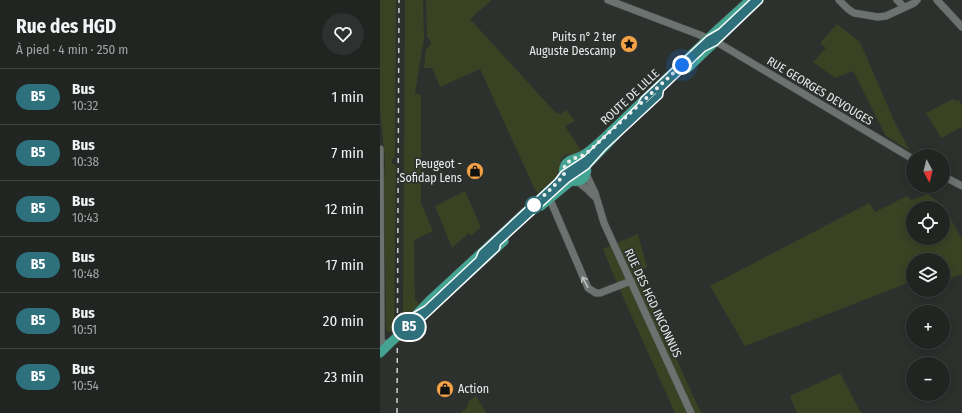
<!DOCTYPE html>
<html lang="fr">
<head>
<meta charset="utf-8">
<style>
  body { margin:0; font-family:"Fira Sans Condensed",sans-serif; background:#2d312f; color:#f1f3f6; height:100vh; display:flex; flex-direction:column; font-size:15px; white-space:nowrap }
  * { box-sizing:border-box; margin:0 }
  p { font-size:13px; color:#a2a5a5 }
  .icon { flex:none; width:22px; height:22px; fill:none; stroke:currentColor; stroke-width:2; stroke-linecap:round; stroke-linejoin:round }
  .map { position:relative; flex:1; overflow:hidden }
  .drawer { display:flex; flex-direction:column; background:#212522; width:380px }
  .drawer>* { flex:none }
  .badge { padding:0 8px; border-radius:13px; font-size:14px; line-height:26px }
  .needle { width:26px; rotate:173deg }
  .tools { position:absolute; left:526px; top:149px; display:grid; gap:8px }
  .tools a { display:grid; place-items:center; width:44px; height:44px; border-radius:50%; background:#212522; box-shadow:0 2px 10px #0003,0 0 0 1px #3e4240; font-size:20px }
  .you { position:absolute; width:20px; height:20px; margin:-10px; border:3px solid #fff; border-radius:50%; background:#1a73e8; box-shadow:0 0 0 6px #1a73e833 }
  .map>.badge { position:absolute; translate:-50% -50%; box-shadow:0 0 0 2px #fff }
  .round { display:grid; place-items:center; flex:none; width:42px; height:42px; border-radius:21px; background:#2d312f }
  .headline { display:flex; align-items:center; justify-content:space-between; height:68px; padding:0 16px }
  h1 { font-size:19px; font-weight:700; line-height:30px }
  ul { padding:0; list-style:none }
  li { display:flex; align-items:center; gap:12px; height:56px; padding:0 16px; border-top:1px solid #3e4240 }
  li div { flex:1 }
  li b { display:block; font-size:15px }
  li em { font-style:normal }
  li .badge { min-width:44px; font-weight:700; text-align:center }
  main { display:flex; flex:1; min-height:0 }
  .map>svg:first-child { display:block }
</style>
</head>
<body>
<main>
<section class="drawer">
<div class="headline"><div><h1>Rue des HGD</h1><p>À pied · 4 min · 250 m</p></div><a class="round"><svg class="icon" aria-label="heart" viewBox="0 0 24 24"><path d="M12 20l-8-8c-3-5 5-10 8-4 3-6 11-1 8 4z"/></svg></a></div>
<ul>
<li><span class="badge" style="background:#2e707c;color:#fff">B5</span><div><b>Bus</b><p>10:32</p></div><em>1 min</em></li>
<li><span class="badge" style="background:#2e707c;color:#fff">B5</span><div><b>Bus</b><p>10:38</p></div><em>7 min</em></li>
<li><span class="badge" style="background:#2e707c;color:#fff">B5</span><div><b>Bus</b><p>10:43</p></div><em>12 min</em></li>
<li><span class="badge" style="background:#2e707c;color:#fff">B5</span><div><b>Bus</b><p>10:48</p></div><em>17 min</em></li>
<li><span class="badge" style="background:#2e707c;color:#fff">B5</span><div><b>Bus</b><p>10:51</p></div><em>20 min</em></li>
<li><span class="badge" style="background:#2e707c;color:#fff">B5</span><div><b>Bus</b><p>10:54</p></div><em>23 min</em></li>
</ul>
</section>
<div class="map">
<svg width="582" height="413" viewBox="0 0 582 413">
  <rect width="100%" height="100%" fill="#2c312e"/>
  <g fill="#3a4224" fill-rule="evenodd">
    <path d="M0 0H16L15 157 12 160V164L16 165 14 331 8 332 6 329 4 181 5 161 0 110Z"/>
    <path d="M25 0H43L44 38 35 93 41 95V203L53 231 34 240 35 299 40 305 23 322Z"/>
    <path d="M46 0H112L90 19 175 112 181 114 186 110 195 121 185 126 200 149 203 152 185 155 181 159 179 176 158 193 156 192 100 69 60 87 52 68H44L46 49 48 48 51 43 49 39 47 37Z"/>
    <path d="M457 24 480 42 515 123 530 151 506 136 473 71 455 78 433 62 446 48 440 43Z"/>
    <path d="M573 99 576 101 579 100 582 105V127L561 138 546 113Z"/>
    <path d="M85 191 101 227 91 236 89 233 72 248 55 206Z"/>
    <path d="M548 194 564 206 582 240V274L563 282V260H533V281L365 346 330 286 489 203 495 212 527 196 531 200ZM533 208H563V238H533Z"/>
    <path d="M258 234 267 267 257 273 321 413H295L239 288 223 249Z"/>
    <path d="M460 373 481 413H417L410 396Z"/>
    <path d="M96 396 106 413H80L87 408 88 402Z"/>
  </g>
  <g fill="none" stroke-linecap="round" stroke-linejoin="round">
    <g stroke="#474c49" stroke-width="8">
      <g id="minor">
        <path d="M228 0 320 35 340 44 533 159"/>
        <path d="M459 0 468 9 474 13 498 17 506 16 534 3 537 0"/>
        <path d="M517 0 524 7"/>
        <path d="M557 0 582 27"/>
        <path d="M0 149 1 331V339L5 348"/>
        <path d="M206 174 215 193 224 223 311 413"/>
        <path d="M563 176 582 186"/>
        <path d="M198 182 207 189 214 196"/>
        <path d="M168 199 172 204 208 288 216 293H220L251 281"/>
      </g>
    </g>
    <g stroke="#474c49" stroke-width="10">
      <g id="major">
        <path d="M308 68 379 0"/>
        <path d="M195 159C206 160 210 170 203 179 193 186 179 178 185 165 188 159 195 159 201 156 210 152 217 144 224 138L338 29 370 0"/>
        <path d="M206 166 236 135"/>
        <path d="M161 206 191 181"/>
        <path d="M34 324 124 241"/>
        <path d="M27 328 31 320 49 301 178 182 184 174"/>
        <path d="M0 353 10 343"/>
      </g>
    </g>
    <use href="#minor" stroke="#6c726f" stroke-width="7"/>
    <use href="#major" stroke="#44a492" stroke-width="9"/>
    <path stroke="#cfd3d1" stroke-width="1.5" stroke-dasharray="5 5" stroke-linecap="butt" d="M17 413 19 0"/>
    <g stroke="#474c49" stroke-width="10" stroke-linecap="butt">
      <path id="major-bridge" d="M10 343 27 328"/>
    </g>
    <use href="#major-bridge" stroke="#44a492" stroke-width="9"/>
  </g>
  <defs><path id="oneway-shaft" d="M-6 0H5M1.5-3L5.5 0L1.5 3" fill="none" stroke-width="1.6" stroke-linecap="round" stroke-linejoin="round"/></defs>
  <use stroke="#bdc1bf" href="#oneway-shaft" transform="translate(205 282) rotate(-117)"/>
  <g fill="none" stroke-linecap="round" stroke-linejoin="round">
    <g stroke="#fff" stroke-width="9">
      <path id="line" d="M375 0 341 32 329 39 264 100 261 106 207 159 184 174 178 182 102 253 99 260 47 309 35 316 27 328 35 324 116 248 117 243 187 179 206 166 223 147 279 95 280 89 323 48 335 42 379 0"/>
    </g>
    <use href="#line" stroke="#2e707c" stroke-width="6"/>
    <path stroke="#e9ecea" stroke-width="4" stroke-dasharray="0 7.2" d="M154 205 178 182 184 174C182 159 197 159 207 153L302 65"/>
  </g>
  <defs>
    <g id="sight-disc" transform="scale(0.9)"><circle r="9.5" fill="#f5a346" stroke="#2c312e"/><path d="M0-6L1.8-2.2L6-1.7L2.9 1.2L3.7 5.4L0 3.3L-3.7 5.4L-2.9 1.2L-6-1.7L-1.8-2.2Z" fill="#111"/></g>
    <g id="shop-disc" transform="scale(0.9)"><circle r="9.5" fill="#f5a346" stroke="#2c312e"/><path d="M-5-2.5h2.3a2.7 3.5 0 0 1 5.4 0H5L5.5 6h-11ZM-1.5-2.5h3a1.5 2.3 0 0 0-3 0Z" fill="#111"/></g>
  </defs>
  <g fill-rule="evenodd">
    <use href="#sight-disc" x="249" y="44"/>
    <use href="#shop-disc" x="95" y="171"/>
    <use href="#shop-disc" x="65" y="389"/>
  </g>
  <circle fill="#fff" stroke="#2e707c" stroke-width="2" cx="154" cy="205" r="8"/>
  <g text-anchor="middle" stroke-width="3" stroke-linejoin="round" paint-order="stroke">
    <g font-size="12" fill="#e9ecea" stroke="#2c312e" text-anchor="end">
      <text x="236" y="41">Puits n° 2 ter<tspan x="236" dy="14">Auguste Descamp</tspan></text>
      <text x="82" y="168">Peugeot -<tspan x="82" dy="14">Sofidap Lens</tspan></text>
      <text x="78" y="393" text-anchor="start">Action</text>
    </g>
    <g font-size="12" fill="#e9ecea" stroke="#2c312e">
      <text transform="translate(440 91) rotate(31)" y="4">RUE GEORGES DEVOUGES</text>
      <text transform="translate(250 97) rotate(-43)" y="4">ROUTE DE LILLE</text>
      <text transform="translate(273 303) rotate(65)" y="4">RUE DES HGD INCONNUS</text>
    </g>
  </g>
</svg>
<div class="tools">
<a><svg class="needle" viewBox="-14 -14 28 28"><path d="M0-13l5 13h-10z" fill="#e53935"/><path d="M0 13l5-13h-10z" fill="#a2a5a5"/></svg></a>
<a><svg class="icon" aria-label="locate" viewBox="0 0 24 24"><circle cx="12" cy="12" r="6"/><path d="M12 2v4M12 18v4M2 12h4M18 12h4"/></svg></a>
<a><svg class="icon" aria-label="layers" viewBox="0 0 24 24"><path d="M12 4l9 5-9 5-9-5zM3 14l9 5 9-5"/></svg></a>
<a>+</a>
<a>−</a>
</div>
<div class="you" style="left:302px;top:65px"></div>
<b class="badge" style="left:29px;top:327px;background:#2e707c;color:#fff">B5</b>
</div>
</main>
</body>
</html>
